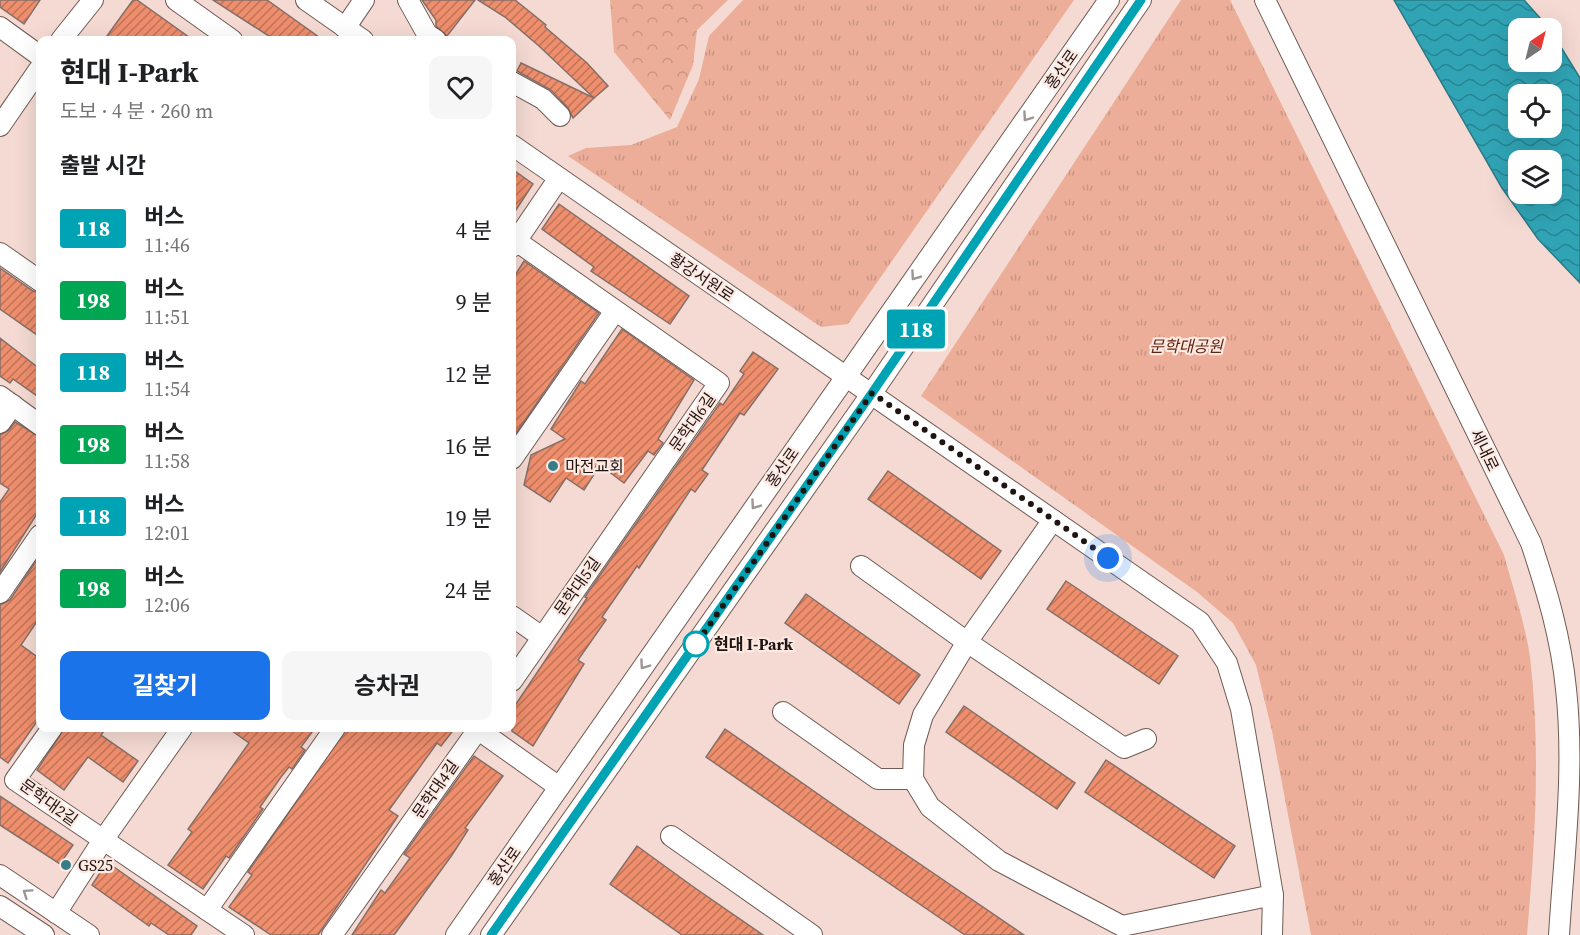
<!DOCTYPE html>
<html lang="ko">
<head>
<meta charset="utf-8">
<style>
  body { margin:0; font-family:"Source Serif 4","Noto Sans KR",serif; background:#f6f6f6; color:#202124; height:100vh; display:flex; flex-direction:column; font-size:22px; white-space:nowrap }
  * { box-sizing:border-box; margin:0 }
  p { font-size:20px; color:#757577 }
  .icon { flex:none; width:33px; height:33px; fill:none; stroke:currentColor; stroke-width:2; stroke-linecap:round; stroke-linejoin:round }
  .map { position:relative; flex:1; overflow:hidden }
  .side { position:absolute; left:36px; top:36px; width:480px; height:696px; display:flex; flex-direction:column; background:#fff; border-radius:12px; box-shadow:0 6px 24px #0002 }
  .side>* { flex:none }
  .badge { padding:0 12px; border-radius:4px; font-size:21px; line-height:39px }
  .needle { width:39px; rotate:35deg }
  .fabs { position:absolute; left:1508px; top:18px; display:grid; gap:12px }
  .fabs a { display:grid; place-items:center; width:54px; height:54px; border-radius:12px; background:#fff; box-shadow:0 6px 24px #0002; font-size:30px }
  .you { position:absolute; width:30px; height:30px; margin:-15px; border:4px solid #fff; border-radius:50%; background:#1a73e8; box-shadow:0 0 0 9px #1a73e833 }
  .map>.badge { position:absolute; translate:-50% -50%; box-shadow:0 0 0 3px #fff }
  h2 { padding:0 24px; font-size:22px; line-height:54px }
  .round { display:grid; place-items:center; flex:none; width:63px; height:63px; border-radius:12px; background:#f6f6f6 }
  .summary { display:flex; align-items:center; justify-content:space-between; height:102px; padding:0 24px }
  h1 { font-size:28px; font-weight:700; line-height:45px }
  .cta { display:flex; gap:12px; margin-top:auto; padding:12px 24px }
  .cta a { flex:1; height:69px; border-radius:12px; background:#1a73e8; color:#fff; font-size:24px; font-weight:700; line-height:69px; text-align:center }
  .cta a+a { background:#f6f6f6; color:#202124 }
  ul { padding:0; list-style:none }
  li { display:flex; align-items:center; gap:18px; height:72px; padding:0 24px }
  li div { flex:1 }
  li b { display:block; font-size:22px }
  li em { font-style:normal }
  li .badge { min-width:66px; font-weight:700; text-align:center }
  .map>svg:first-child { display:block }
</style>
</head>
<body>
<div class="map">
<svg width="1580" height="935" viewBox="0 0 1580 935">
  <defs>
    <pattern id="forest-crowns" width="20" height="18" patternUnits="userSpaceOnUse" patternTransform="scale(1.5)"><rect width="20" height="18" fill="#ecae99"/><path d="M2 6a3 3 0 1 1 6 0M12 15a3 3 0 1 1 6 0" fill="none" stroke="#ca9583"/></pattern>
    <pattern id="park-tufts" width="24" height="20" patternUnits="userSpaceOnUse" patternTransform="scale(1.5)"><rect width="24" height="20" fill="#ecae99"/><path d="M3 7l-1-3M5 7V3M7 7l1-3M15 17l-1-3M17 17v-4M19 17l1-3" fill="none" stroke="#ca9583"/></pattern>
    <pattern id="water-waves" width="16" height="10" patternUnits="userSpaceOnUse" patternTransform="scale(1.5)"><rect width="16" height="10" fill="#30a4b5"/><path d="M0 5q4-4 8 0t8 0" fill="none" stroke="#288492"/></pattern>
    <pattern id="building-hatch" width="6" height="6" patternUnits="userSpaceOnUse" patternTransform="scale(1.5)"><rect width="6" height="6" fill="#ef8e6d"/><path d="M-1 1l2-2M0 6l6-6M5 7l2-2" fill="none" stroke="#c17358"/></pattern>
  </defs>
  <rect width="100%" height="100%" fill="#f4dad2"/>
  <path fill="url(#forest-crowns)" d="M610 0H728L697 30 693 65 670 120 614 52Z"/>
  <g fill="url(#park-tufts)">
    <path d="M743 0H1074L848 324 821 327 568 156 586 148 631 145 677 127 699 79 709 36Z"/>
    <path d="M1181 0H1230L1504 555C1513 588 1525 623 1530 657 1541 749 1535 842 1527 935H1311L1272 731 1256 665 1233 623 1197 592 921 396Z"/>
  </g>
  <path fill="url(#water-waves)" stroke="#2b7984" stroke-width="1.5" fill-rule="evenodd" d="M1394 0H1524L1549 28H1518V62H1551V31L1580 78V283L1538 239 1502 188ZM1518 94H1551V128H1518ZM1518 160H1551V194H1518Z"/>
  <g fill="url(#building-hatch)" stroke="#866f68" stroke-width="1.5">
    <path d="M0 0H40L24 24 0 7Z"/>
    <path d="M133 0H137L193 40H104Z"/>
    <path d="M213 0H267L323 40H275Z"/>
    <path d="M422 0H475L447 36 436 26V20Z"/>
    <path d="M478 0H515L546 25 545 27 587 63 608 86 594 98 539 46 505 17Z"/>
    <path d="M521 63 594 98 573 118 568 108 551 90 517 71Z"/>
    <path d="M512 169 533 184 512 216Z"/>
    <path d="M559 204 689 296 670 324 591 271 594 267 542 229Z"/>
    <path d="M524 261 599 313 512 439V280Z"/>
    <path d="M0 268 33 291 40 293V337L0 309Z"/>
    <path d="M622 329 694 380 658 439 663 443 654 455 648 451 624 483 600 465 584 490 566 478 550 502 524 485 531 455 565 439 551 429 581 381 585 384Z"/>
    <path d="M0 338 40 369V398L13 379 10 383 0 376Z"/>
    <path d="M753 352 778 369 744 415 740 413 702 470 708 474 695 492 691 489 639 568 637 566 602 617 606 620 578 660 584 664 533 746 512 731V710L587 598 585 597 589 591 720 403 723 405 744 374 740 371Z"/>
    <path d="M15 422 40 437V509L0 572V502L9 489 0 483V435L9 430Z"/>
    <path d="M888 471 1001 551 981 579 868 499Z"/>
    <path d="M36 561 40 564V617L21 645 40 659V717L8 763 0 757V605L10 600Z"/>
    <path d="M1066 581 1178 656 1159 684 1047 609Z"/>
    <path d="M806 594 920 675 899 704 785 623Z"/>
    <path d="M964 706 1075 783 1057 809 946 732Z"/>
    <path d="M228 728H315L301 747 305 750 292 769 289 767 281 777 260 807 263 809 229 858 226 856 203 889 168 865 192 832 188 829 249 743Z"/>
    <path d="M347 728H455L441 746 437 743 389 810 398 816 318 935H271L229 907 252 875 248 872Z"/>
    <path d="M64 729 106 728 101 735 138 761 123 782 88 757 64 790 37 770Z"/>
    <path d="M725 729 848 815 1024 935H965L817 834 706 757Z"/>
    <path d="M474 756 503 776 465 828 468 830 452 855 394 935H352L381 890 385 893 410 858 404 854Z"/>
    <path d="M1106 760 1235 846 1214 878 1085 792Z"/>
    <path d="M0 796 73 845 60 864 0 825Z"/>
    <path d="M637 846 695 888 763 935H682L610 884Z"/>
    <path d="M107 862 197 926 191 935H169L151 923 149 926 92 885Z"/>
  </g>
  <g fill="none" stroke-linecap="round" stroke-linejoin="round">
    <g stroke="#715b54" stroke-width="22">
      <g id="minor">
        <path d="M176 0 232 40"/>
        <path d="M306 0 363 40"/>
        <path d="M408 0 427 34 436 40"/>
        <path d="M1265 0 1531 543C1547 591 1561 638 1566 689 1575 770 1564 854 1559 935"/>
        <path d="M0 27 40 56"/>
        <path d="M345 28 364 0"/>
        <path d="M61 40 93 0"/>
        <path d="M512 82 543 99 560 116"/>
        <path d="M0 126 40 68"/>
        <path d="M512 145 1200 622 1227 663 1241 709 1273 895 1272 935"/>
        <path d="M512 238 719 383 512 681"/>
        <path d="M512 247 559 178"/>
        <path d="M0 253 40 281"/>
        <path d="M0 396 40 425"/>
        <path d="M0 423 13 405"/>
        <path d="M512 459 615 311"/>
        <path d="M1053 520 967 642 923 715 914 745 913 779 930 807 999 861 1122 926 1273 895"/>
        <path d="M861 566 967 642 1124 748 1146 739"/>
        <path d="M0 593 40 535"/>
        <path d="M512 616 542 637"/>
        <path d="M783 712 878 779H913"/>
        <path d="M52 728 15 780 244 935"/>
        <path d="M476 728 559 787"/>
        <path d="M671 836 812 935"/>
        <path d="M0 875 89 935"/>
        <path d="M0 906 44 935"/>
        <path d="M207 910 335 728"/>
        <path d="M56 913 103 840 182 728"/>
        <path d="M332 935 479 728"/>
        <path d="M456 935 1109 0"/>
        <path d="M491 935 872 393 1141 0"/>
      </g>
    </g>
    <use href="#minor" stroke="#fff" stroke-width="20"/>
  </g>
  <defs><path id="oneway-chevron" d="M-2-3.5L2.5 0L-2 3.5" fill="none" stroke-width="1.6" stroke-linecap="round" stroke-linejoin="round" transform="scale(1.5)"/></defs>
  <g stroke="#9a9695">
    <use href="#oneway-chevron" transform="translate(1027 117) rotate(125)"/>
    <use href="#oneway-chevron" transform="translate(915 276) rotate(125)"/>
    <use href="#oneway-chevron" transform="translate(755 505) rotate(125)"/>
    <use href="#oneway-chevron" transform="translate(644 665) rotate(125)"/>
    <use href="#oneway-chevron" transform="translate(27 893) rotate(-145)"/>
  </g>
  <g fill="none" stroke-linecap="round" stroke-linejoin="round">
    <g stroke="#fff" stroke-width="14">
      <path id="line" d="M491 935 872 393 1141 0"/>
    </g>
    <use href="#line" stroke="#00a3b4" stroke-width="9"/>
    <path stroke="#1e1513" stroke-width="6" stroke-dasharray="0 10.8" d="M696 644 694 647 872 393 1108 558"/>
  </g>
  <g fill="#377d88" stroke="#fee9e2" stroke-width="2">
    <circle cx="553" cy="466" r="6"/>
    <circle cx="66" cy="865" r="6"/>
  </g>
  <circle fill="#fff" stroke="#00a3b4" stroke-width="3" cx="696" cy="644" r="12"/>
  <g text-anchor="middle" stroke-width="4.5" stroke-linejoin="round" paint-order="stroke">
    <g font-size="16" fill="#1e1513" stroke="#fee9e2">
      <text transform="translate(1061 69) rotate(-55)" y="6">홍산로</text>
      <text transform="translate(702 277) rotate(34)" y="6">황강서원로</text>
      <text transform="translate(692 422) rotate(-55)" y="6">문학대6길</text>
      <text transform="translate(1485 450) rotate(64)" y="6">세내로</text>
      <text transform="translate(782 467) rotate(-55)" y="6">홍산로</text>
      <text transform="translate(577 586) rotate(-55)" y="6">문학대5길</text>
      <text transform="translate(435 789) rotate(-55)" y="6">문학대4길</text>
      <text transform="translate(49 802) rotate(36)" y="6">문학대2길</text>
      <text transform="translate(504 866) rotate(-55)" y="6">홍산로</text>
    </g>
    <g font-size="16" font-style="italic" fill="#61240e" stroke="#fee9e2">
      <text x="1186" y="352">문학대공원</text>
    </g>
    <g font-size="16" fill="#1e1513" stroke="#fee9e2" text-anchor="start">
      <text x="565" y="472">마전교회</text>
      <text x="78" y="871">GS25</text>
    </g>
    <g font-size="16" font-weight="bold" fill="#1e1513" stroke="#fee9e2" text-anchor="start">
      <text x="714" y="650">현대 I-Park</text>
    </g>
  </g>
</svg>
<div class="fabs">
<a><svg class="needle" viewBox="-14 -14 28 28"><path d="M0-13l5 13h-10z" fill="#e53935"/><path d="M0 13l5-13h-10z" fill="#757577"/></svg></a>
<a><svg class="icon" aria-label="locate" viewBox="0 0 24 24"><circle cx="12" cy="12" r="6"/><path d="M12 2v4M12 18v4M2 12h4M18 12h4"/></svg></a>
<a><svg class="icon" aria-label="layers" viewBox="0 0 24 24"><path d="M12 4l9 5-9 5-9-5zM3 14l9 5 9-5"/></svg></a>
</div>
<div class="you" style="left:1108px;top:558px"></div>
<b class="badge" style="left:916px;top:329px;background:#00a3b4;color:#fff">118</b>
<section class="side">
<div class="summary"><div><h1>현대 I-Park</h1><p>도보 · 4 분 · 260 m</p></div><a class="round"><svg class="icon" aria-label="heart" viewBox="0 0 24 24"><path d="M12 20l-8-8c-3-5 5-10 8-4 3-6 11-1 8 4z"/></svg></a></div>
<h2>출발 시간</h2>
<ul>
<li><span class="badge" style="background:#00a3b4;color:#fff">118</span><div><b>버스</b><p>11:46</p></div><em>4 분</em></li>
<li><span class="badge" style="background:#00a651;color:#fff">198</span><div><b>버스</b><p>11:51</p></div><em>9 분</em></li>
<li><span class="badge" style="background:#00a3b4;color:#fff">118</span><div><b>버스</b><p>11:54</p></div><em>12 분</em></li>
<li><span class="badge" style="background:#00a651;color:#fff">198</span><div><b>버스</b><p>11:58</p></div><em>16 분</em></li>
<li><span class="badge" style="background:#00a3b4;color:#fff">118</span><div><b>버스</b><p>12:01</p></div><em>19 분</em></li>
<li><span class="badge" style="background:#00a651;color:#fff">198</span><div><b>버스</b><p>12:06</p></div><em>24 분</em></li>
</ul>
<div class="cta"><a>길찾기</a><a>승차권</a></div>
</section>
</div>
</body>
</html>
